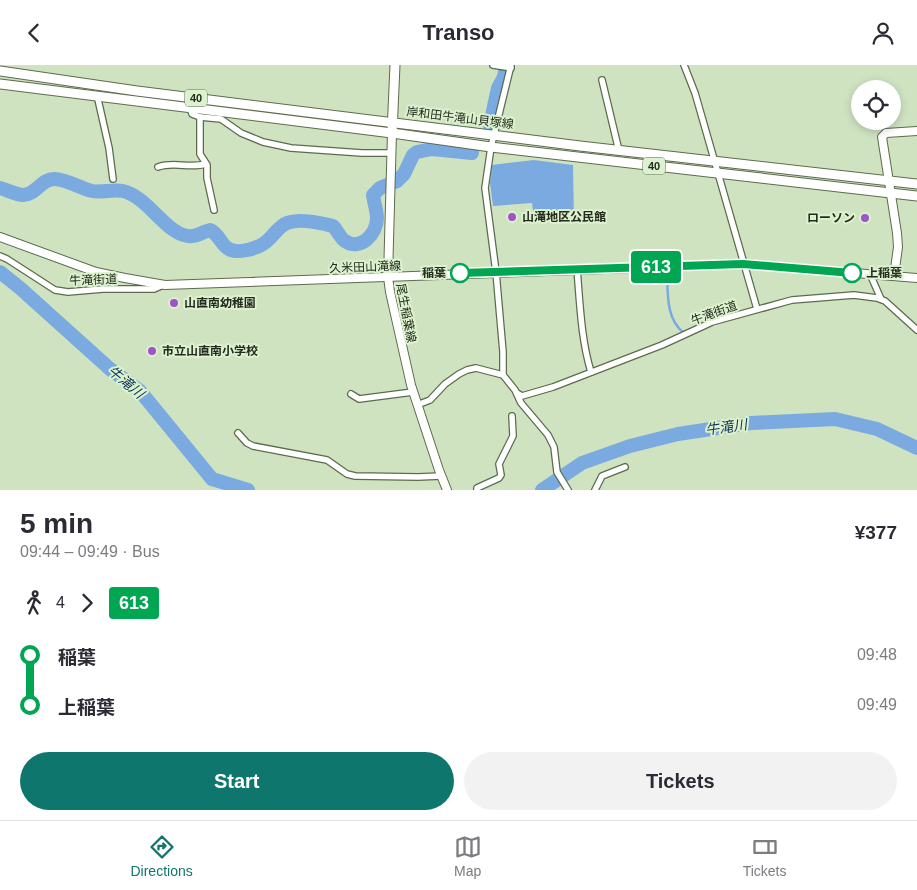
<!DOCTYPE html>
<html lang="en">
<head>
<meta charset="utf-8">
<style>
  body { margin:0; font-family:Arial,"Noto Sans JP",sans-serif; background:#f2f2f3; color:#2b2b33; height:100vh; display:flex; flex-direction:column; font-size:19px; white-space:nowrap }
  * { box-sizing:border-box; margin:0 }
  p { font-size:16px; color:#7c7c81 }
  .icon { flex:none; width:28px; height:28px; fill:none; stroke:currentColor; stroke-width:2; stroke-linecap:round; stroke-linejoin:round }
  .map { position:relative; height:425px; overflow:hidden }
  .side { display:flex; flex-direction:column; background:#fff; flex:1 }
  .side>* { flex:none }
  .badge { padding:0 10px; border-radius:4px; font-size:18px; line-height:32px }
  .controls { position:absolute; left:851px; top:15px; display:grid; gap:10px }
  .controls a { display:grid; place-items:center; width:50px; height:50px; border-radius:50%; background:#fff; box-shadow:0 2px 8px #0003; font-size:25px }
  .map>.badge { position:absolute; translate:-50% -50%; box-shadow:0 0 0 2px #fff }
  .legs { display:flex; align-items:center; gap:8px; height:55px; padding:0 20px; font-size:16px }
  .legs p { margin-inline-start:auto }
  .headline { display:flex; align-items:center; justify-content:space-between; height:85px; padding:0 20px }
  h1 { font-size:28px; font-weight:800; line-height:38px }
  .action { display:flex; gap:10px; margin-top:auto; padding:10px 20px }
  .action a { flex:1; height:58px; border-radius:30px; background:#0f766e; color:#fff; font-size:20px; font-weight:800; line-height:58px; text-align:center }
  .action a+a { background:#f2f2f3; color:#2b2b33 }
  ul { padding:0 20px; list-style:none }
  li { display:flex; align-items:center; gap:18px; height:50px; font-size:19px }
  li i { display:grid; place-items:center; width:8px; height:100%; margin:0 6px; background:currentColor }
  li i::after { content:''; width:12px; height:12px; margin:-6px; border:4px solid; border-radius:50%; background:#fff }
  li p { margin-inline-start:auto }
  li:first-child i { background:linear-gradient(#0000 50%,currentColor 0) }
  li:last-child i { background:linear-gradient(currentColor 50%,#0000 0) }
  header { display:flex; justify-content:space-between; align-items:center; height:65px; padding:0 20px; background:#fff; font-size:22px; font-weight:800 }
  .tabs { display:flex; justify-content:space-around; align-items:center; height:70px; border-top:1px solid #e1e1e2; background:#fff; font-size:14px; color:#7c7c81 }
  .tabs a { display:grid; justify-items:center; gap:2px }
  .tabs .on { color:#0f766e }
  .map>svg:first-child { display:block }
</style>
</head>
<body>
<header><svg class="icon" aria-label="back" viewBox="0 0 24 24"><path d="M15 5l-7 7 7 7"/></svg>Transo<svg class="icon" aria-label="person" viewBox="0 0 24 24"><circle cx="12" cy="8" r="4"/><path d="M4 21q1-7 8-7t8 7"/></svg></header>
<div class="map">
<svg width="917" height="425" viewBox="0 0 917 425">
  <rect width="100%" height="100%" fill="#cfe3c1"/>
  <path fill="#7aaae0" d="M534 95 573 100 574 158 534 153 532 138 493 141 490 118 492 100Z"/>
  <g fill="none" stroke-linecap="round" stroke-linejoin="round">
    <path stroke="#7aaae0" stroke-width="2.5" d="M667 204C668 226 665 254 684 268"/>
    <g stroke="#7aaae0" stroke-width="14">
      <path d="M490 60 498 23 504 12 506 0"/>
      <path d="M0 123C7 125 15 129 22 130 36 131 41 113 55 114 68 115 80 123 92 126 102 128 113 124 123 126 149 132 169 174 192 171 197 171 205 166 210 165 219 169 221 180 229 184 237 189 255 184 263 179 272 174 277 162 287 158 300 153 320 158 333 161 337 165 341 174 345 176 361 187 377 168 377 153 377 146 374 138 373 130L380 123 397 116 404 109 413 90 417 87 432 84 472 88"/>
      <path d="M0 207 20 223 110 304 140 326 212 414 248 425"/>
      <path d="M542 425 582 398 630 381 678 369 751 358 835 354 877 364 917 383"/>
    </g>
    <g stroke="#5b6c4e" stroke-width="8">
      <g id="minor">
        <path d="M493 0 511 3"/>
        <path d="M684 0 695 28 757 244"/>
        <path d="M602 15 619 86"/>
        <path d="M97 30 109 83 113 114"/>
        <path d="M190 42 192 49 200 52V89L207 100V113L214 145"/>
        <path d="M200 52 221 54 241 68 263 77 291 83 362 88H392"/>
        <path d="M158 102C175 96 189 104 206 99"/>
        <path d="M0 191 7 194 55 225 68 227 103 224H154L163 220"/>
        <path d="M577 204C580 239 581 274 591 307"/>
        <path d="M870 209 881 234"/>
        <path d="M503 310V287L496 207 485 123 491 82 511 0"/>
        <path d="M517 328 522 331 553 322 662 280 712 257 792 235 854 230 877 233 885 236 917 265"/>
        <path d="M351 329 359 334 413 327"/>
        <path d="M417 340 430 335 445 319 459 309 467 305 476 303 503 310 515 325 521 338 548 370 554 382 557 407 568 425"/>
        <path d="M238 368 247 378 253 381 327 395 347 409 355 411 418 412 441 411"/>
        <path d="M477 425V423L499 413 501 410 499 399 513 371 512 351"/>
        <path d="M595 425 602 411 625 402"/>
      </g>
    </g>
    <g stroke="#5b6c4e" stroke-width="10">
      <g id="tertiary">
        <path d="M392 68 388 212 390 227 411 320 439 405 447 425"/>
        <path d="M0 172 96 207 125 213 165 220 743 199 917 213"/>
        <path d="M894 211 898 182 897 168 882 72 886 68 917 66"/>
      </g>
    </g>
    <g stroke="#5b6c4e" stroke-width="11">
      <path id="secondary" d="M392 68 395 0"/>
    </g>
    <g stroke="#5b6c4e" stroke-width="11">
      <g id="primary">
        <path d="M0 6 137 26 580 81 917 119"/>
        <path d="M0 19 392 68 491 82 917 131"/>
      </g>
    </g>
    <use href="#minor" stroke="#fff" stroke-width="5.5"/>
    <use href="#tertiary" stroke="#fff" stroke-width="8"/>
    <use href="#secondary" stroke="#fff" stroke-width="9"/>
    <use href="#primary" stroke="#fff" stroke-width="9"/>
  </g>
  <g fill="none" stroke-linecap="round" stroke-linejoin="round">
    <g stroke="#fff" stroke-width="11">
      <path id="line-1" d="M460 208 743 199 852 208"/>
    </g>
    <use href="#line-1" stroke="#00a651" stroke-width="8"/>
  </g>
  <g fill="#9e53c6" stroke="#dcf1ce" stroke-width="2">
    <circle cx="512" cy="152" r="5"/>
    <circle cx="865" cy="153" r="5"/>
    <circle cx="174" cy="238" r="5"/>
    <circle cx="152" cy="286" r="5"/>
  </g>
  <g fill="#fff" stroke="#00a651" stroke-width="2.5">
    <circle cx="460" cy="208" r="9"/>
    <circle cx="852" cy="208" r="9"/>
  </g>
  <g text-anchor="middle" stroke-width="4" stroke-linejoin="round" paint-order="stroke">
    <g fill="#dcf1ce" stroke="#5b6653" stroke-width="1">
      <rect x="185" y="24.5" width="22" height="17" rx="4"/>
      <rect x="643" y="92.5" width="22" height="17" rx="4"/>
    </g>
    <g font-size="11" font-weight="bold" fill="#242b1e">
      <text x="196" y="37">40</text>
      <text x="654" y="105">40</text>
    </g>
    <g font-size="12" fill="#242b1e" stroke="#dcf1ce">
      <text transform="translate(460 53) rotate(7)" y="4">岸和田牛滝山貝塚線</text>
      <text transform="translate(365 202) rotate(-2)" y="4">久米田山滝線</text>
      <text transform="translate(93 215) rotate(-2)" y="4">牛滝街道</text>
      <text transform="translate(406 248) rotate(79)" y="4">尾生稲葉線</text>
      <text transform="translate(714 248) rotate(-20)" y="4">牛滝街道</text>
    </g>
    <g font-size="12" font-weight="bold" fill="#242b1e" stroke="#dcf1ce" text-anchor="start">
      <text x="522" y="156">山滝地区公民館</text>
      <text x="855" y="157" text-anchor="end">ローソン</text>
      <text x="184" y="242">山直南幼稚園</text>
      <text x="162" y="290">市立山直南小学校</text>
    </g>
    <g font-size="12" font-weight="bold" fill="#242b1e" stroke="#dcf1ce" text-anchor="end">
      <text x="446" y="212">稲葉</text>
      <text x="866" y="212" text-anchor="start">上稲葉</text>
    </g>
    <g font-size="14" font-style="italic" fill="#0f3154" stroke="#dcf1ce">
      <text transform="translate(126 317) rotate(40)" y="5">牛滝川</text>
      <text transform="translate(726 362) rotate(-8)" y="5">牛滝川</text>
    </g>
  </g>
</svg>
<div class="controls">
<a><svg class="icon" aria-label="locate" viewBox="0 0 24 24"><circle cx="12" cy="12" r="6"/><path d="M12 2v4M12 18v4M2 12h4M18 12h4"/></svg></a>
</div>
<b class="badge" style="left:656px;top:202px;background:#00a651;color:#fff">613</b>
</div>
<section class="side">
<div class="headline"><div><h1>5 min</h1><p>09:44 – 09:49 · Bus</p></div><b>¥377</b></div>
<div class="legs"><svg class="icon" aria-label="walk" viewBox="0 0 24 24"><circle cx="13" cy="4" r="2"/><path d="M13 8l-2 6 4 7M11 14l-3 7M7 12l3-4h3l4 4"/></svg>4<svg class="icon" aria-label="forward" viewBox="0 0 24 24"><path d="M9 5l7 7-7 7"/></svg><b class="badge" style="background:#00a651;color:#fff">613</b></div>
<ul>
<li><i style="color:#00a651"></i><b>稲葉</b><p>09:48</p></li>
<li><i style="color:#00a651"></i><b>上稲葉</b><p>09:49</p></li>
</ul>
<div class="action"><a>Start</a><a>Tickets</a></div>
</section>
<nav class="tabs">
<a class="on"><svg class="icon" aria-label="directions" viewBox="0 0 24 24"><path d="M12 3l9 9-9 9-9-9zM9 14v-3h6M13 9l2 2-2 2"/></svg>Directions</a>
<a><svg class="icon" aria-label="map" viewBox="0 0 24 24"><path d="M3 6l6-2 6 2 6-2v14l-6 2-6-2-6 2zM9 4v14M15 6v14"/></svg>Map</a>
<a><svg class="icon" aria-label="tickets" viewBox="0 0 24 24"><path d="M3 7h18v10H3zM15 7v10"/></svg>Tickets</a>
</nav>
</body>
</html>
